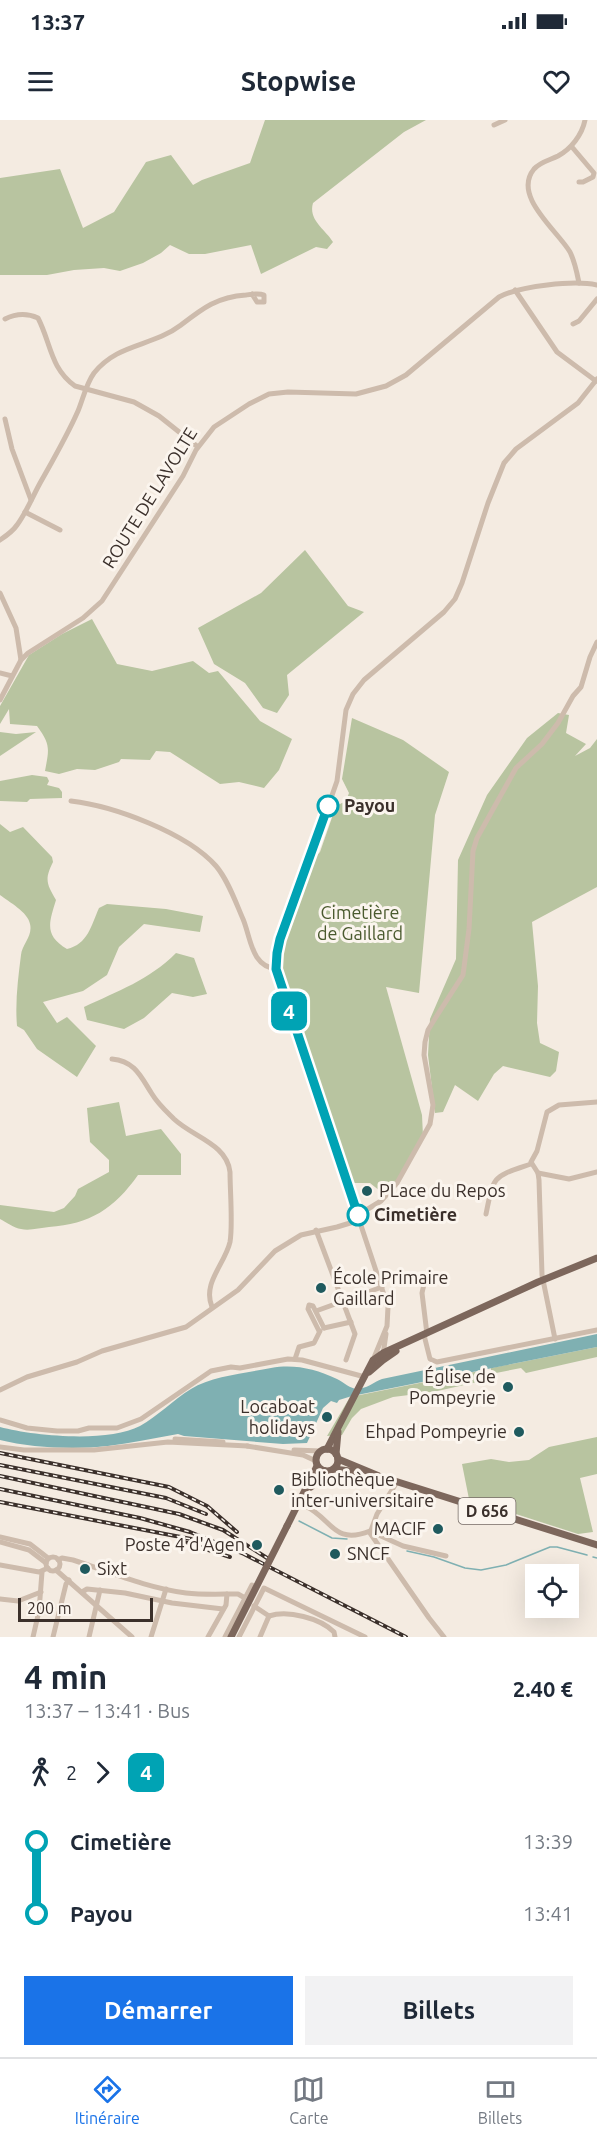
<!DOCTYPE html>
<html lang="fr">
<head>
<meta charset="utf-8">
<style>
  body { margin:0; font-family:Ubuntu,sans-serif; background:#f2f2f3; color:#1f2937; height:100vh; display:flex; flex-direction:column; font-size:22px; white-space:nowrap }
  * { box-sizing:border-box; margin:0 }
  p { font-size:20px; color:#747a83 }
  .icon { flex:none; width:33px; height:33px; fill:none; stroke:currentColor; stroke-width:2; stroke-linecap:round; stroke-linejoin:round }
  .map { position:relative; height:1517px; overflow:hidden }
  .panel { display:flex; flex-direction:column; background:#fff; flex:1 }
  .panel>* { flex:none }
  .badge { padding:0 12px; border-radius:9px; font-size:21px; line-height:39px }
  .controls { position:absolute; left:525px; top:1444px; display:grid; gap:12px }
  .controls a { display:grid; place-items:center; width:54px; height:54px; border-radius:0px; background:#fff; box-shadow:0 6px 24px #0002; font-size:30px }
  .scale { position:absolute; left:18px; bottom:15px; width:135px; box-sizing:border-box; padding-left:6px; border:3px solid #3b302b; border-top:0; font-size:16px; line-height:21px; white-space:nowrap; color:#3b302b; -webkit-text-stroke:4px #fbf5ee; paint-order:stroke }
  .map>.badge { position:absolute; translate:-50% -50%; box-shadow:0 0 0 3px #fff }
  .legs { display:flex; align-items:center; gap:9px; height:66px; padding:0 24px; font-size:20px }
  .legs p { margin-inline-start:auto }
  .head { display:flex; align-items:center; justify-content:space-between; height:102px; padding:0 24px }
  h1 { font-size:33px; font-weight:600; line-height:45px }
  .cta { display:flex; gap:12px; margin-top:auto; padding:12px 24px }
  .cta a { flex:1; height:69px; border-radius:0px; background:#1a73e8; color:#fff; font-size:24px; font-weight:600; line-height:69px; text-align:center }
  .cta a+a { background:#f2f2f3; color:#1f2937 }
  ul { padding:0 24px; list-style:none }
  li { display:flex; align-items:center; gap:21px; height:72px; font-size:22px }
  li i { display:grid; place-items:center; width:9px; height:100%; margin:0 8px; background:currentColor }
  li i::after { content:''; width:15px; height:15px; margin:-8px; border:4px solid; border-radius:50%; background:#fff }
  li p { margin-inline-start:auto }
  li:first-child i { background:linear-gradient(#0000 50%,currentColor 0) }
  li:last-child i { background:linear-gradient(currentColor 50%,#0000 0) }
  .status { display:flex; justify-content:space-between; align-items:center; height:42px; padding:0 30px; background:#fff; direction:ltr }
  .status svg { height:16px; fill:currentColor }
  header { display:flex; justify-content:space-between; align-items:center; height:78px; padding:0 24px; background:#fff; font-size:27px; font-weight:600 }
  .tabs { display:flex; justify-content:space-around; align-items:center; height:84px; border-top:2px solid #e0e1e3; background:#fff; font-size:16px; color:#747a83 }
  .tabs a { display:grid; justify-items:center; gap:3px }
  .tabs .active { color:#1a73e8 }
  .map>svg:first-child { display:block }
</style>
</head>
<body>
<div class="status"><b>13:37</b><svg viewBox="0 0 49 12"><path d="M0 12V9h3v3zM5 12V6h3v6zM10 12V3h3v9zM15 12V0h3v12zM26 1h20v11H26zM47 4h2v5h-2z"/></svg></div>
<header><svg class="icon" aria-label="menu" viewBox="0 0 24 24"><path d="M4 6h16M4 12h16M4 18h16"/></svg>Stopwise<svg class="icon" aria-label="heart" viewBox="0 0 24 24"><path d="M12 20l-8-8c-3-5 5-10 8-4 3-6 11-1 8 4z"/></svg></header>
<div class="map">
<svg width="597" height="1517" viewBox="0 0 597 1517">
  <rect width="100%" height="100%" fill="#f4ebe1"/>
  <g fill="#b8c4a0">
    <path d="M265 0H426L404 12 313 83C308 100 325 109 333 122L327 129 316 127 261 154 251 125 205 134H189L170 125 161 133 143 143 120 151 104 148 74 150 47 155H0V58L60 49 83 108 114 92 146 42 171 35 193 65 202 60 250 43Z"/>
    <path d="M305 430 348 486 364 492 287 555 289 575 277 593 263 588 245 563 214 544 198 508 261 473Z"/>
    <path d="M92 499 117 544 152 551 193 541 209 553 218 551 260 601 292 619 279 650 264 668 239 662 220 664 170 632 156 631 150 640 121 639 119 642 95 650 77 649 59 654 45 651C49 629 51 625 37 606L10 604 9 589 0 604V586L29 535 62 514Z"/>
    <path d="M558 593 569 595 566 613 586 624 575 636 590 628 597 619V767L532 802 538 866 537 903 540 923 559 932 556 951 550 957 503 946 494 954 478 981 455 965 443 992 435 993 428 935 430 899 456 839 458 740 487 675 527 618Z"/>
    <path d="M352 598 403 620 449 652 435 695 419 873 386 867 422 995 423 1016 397 1060 385 1075 370 1063H353L284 857 280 838 282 829 314 738 320 732 336 686 346 681 349 673 342 659Z"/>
    <path d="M0 612 16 614 36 612 0 636Z"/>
    <path d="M32 655 47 657 49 661 47 665 59 668 62 672V678L30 679 27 682 0 681V661Z"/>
    <path d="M0 704 10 712 23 707 52 737 53 742C44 760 47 764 56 780 49 803 44 815 67 829 88 824 91 806 99 788L107 784 166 789 203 796 200 812 144 804 119 827 107 855 83 871 43 882 57 903 67 897 96 926 77 957 37 929 24 910 17 906C15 882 18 859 21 835 22 824 33 816 30 804 28 792 9 782 0 775Z"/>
    <path d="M176 833 194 838 207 874 193 877 172 873 144 898 124 909 87 900 84 887C118 871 149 860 176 833Z"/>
    <path d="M119 982 126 1016 161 1009 181 1034V1055H138C114 1089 90 1104 49 1107 40 1108 29 1111 21 1109 14 1108 6 1102 0 1099V1085L54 1092 64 1088 75 1076 78 1069 109 1052V1040L90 1022 87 988Z"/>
    <path d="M597 1227V1237L526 1253 521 1248 491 1254V1248Z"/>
    <path d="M479 1251 482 1261 433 1272 393 1277 361 1289 352 1298 342 1315 327 1316 350 1277Z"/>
    <path d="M597 1317V1354L580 1358 593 1412 578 1414 469 1379 462 1344 491 1339 509 1342 529 1340 549 1327Z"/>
  </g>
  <path fill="#7fb0b2" d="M597 1214V1227L352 1276 339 1280 337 1283 331 1281 323 1288 307 1323 283 1324 184 1316 178 1314C154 1318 131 1323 108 1326 76 1330 31 1328 0 1320V1307C34 1316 108 1323 140 1306 158 1296 173 1280 191 1269 212 1256 247 1253 271 1248 295 1244 315 1249 337 1259 343 1262 351 1269 357 1269 366 1269 374 1262 382 1259Z"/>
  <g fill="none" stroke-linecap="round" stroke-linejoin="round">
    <g stroke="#7fb0b2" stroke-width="1.5">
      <path d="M299 1401 332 1418 347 1419"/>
      <path d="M407 1431 434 1437 465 1448 481 1450 506 1445 550 1427H557L587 1435"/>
      <path d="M593 1437 597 1438"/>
    </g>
    <g stroke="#cdbbac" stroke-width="5">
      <path d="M494 5 505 0"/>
      <path d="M572 27 594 53 593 57 583 62H579"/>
      <path d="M579 163C577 153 575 142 570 132 557 110 512 76 534 49 540 42 550 40 558 36 571 29 582 15 585 0"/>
      <path d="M515 170 557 232 596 261"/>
      <path d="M5 199C15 194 27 193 38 198 51 223 50 248 75 266L134 282 159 296 198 327"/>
      <path d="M573 204 579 201 597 179"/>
      <path d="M5 299 12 329 31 380"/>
      <path d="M25 392 60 410"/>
      <path d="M0 420C6 416 13 411 17 405 26 393 32 378 39 365 53 340 67 316 78 291 83 279 86 264 94 253 118 223 152 227 181 205 203 188 217 177 246 175 253 174 259 173 264 175V182H257L252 174"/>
      <path d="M0 473 16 508 21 540"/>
      <path d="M0 553 12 556"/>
      <path d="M0 580 21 540 28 533 83 498 102 481 183 356 196 330 214 307 249 284 269 274 288 272 356 274 386 266 406 255 499 177C520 166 574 160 597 165"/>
      <path d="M71 681C114 686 187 713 216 746 228 760 236 783 243 799 251 818 251 847 277 849"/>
      <path d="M112 939C135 941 141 957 152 974 158 984 167 992 174 999 193 1017 227 1024 230 1052 230 1071 233 1105 230 1122 225 1144 202 1163 212 1187"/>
      <path d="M538 1053 569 1059 597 1052"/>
      <path d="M486 1094C494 1054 493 1057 531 1044"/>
      <path d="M358 1095 381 1081 397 1063 430 1004 433 985 424 935 425 922 428 910 436 897 463 855 469 809 473 731 477 718 516 648 542 624 558 603 573 576 581 567 590 537 597 522"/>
      <path d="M316 1110 355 1214 346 1240"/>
      <path d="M316 1191 382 1167"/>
      <path d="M324 1208 351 1202"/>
      <path d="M319 1211 308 1189 309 1185 313 1186 324 1208"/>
      <path d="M427 1214 422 1173 426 1155 429 1154"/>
      <path d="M424 1215 430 1239 437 1242 597 1210"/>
      <path d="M555 1219 542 1155 539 1060 538 1053 531 1042 537 1031 547 992 559 985 597 982"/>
      <path d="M383 1235 386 1214"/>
      <path d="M295 1239 299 1227 314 1223 320 1211"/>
      <path d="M373 1240 387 1206 388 1187 279 858 277 833 337 661 346 590 353 574 364 560 444 492 455 479 462 463 488 383 504 343 516 329 578 283 597 259"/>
      <path d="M0 1270 27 1257 77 1242 102 1231 186 1207 238 1170 275 1131 301 1115 337 1107 360 1100"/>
      <path d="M0 1300 27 1308 57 1311H78L89 1308H117L141 1299 211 1251 231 1247 240 1248 288 1239 302 1240 365 1257"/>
      <path d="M175 1319 223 1322"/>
      <path d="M247 1326 303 1335 316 1341"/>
      <path d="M0 1327 24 1330H94L168 1322 248 1326"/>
      <path d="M294 1330 321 1331"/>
      <path d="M397 1362 377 1394 370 1413 429 1498 444 1517"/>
      <path d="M305 1386C332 1398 333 1426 370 1411L403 1426 446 1436"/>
      <path d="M0 1417 30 1424 48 1438"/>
      <path d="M0 1422 29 1430 46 1443"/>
      <circle cx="53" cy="1444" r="7"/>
      <path d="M58 1440 62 1438 73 1440C110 1452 147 1468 186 1473 203 1475 221 1474 238 1474L245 1478"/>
      <path d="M0 1445 39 1452 48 1448"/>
      <path d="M56 1450 132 1517"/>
      <path d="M82 1472 87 1469 125 1473 172 1483 223 1489"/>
      <path d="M0 1479 18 1481 41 1472"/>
      <path d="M254 1486 269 1496"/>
      <path d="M269 1496C288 1490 320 1498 334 1512L335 1517"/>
      <path d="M33 1517 39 1491 42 1452"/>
      <path d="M53 1517 66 1464 69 1460"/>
      <path d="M89 1517 100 1470"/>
      <path d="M151 1517 166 1469"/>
      <path d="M208 1517 226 1485 227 1474"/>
      <path d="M225 1517 252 1465"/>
      <path d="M239 1517 264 1468 365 1517"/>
      <path d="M260 1517 269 1496"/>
    </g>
    <g stroke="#7d675c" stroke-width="7">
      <path d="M369 1252 383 1240 396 1231"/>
      <circle cx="327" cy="1340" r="11"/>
      <path d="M327 1329 373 1240 383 1233 538 1162 597 1138"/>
      <path d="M336 1334 338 1312"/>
      <path d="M338 1339 379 1356 597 1425"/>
      <path d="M334 1349 358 1352"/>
      <path d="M311 1367 325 1351"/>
      <path d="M287 1406 317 1346"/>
    </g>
    <g stroke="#3b302b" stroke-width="4">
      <g id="rail">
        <path d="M0 1333 169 1367 207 1386 237 1412"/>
        <path d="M0 1345 166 1378 206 1394"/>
        <path d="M0 1356 179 1394 223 1410 267 1438"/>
        <path d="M0 1369 140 1398 190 1412 244 1434 406 1517"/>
        <path d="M0 1382 191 1419"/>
        <path d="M181 1421 230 1437"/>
      </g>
    </g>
    <use href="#rail" stroke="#fbf5ee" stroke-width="1.5" stroke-dasharray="4.5" stroke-linecap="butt"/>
    <path stroke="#7d675c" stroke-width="7" d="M231 1517 287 1406"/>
  </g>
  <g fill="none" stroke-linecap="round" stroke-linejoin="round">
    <g stroke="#fff" stroke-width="14">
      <path id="line-1" d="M328 686 280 819 277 833 276 849 358 1095"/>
    </g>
    <use href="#line-1" stroke="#00a3b4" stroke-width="9"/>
  </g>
  <g fill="#fff" stroke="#00a3b4" stroke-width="3">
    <circle cx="328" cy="686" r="10"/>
    <circle cx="358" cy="1095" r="10"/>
  </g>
  <g fill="#1f5a5e" stroke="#fbf5ee" stroke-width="2">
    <circle cx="367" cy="1071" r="6"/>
    <circle cx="321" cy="1168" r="6"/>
    <circle cx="508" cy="1267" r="6"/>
    <circle cx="327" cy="1297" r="6"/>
    <circle cx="519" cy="1312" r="6"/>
    <circle cx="279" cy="1370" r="6"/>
    <circle cx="438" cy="1409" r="6"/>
    <circle cx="257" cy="1425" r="6"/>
    <circle cx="335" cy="1434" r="6"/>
    <circle cx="85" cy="1449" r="6"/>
  </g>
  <g text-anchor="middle" stroke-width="6" stroke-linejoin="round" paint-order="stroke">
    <rect fill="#fbf5ee" stroke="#756b66" stroke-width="1.5" x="458.5" y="1378" width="57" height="26" rx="4.5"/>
    <g font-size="16" font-weight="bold" fill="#3b302b">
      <text x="487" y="1397">D 656</text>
    </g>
    <g font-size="18" fill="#3b302b" stroke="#fbf5ee">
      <text transform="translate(150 378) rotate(-58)" y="6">ROUTE DE LAVOLTE</text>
    </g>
    <g font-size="18" font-weight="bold" fill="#3b302b" stroke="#fbf5ee" text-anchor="start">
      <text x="344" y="692">Payou</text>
      <text x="374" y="1101">Cimetière</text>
    </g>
    <g font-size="18" fill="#4a5a2e" stroke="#fbf5ee">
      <text x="360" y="799">Cimetière<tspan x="360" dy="21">de Gaillard</tspan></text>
    </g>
    <g font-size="18" fill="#3b302b" stroke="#fbf5ee" text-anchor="start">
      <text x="379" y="1077">PLace du Repos</text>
      <text x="333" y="1164">École Primaire<tspan x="333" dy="21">Gaillard</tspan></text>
      <text x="496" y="1263" text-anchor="end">Église de<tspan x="496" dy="21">Pompeyrie</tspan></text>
      <text x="315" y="1293" text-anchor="end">Locaboat<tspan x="315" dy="21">holidays</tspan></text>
      <text x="507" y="1318" text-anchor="end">Ehpad Pompeyrie</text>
      <text x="291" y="1366">Bibliothèque<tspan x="291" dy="21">inter-universitaire</tspan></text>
      <text x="426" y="1415" text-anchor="end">MACIF</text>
      <text x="245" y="1431" text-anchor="end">Poste 4 d'Agen</text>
      <text x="347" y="1440">SNCF</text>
      <text x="97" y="1455">Sixt</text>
    </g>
  </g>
</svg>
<div class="controls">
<a><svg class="icon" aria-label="locate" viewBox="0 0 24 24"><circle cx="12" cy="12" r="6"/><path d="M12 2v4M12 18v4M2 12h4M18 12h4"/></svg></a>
</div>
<div class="scale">200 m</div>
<b class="badge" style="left:289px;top:891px;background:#00a3b4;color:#fff">4</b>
</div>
<section class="panel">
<div class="head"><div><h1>4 min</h1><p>13:37 – 13:41 · Bus</p></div><b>2.40 €</b></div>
<div class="legs"><svg class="icon" aria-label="walk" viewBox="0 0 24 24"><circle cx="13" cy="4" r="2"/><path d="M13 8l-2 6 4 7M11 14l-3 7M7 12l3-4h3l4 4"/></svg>2<svg class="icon" aria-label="forward" viewBox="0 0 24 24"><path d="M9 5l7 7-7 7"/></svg><b class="badge" style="background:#00a3b4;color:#fff">4</b></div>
<ul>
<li><i style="color:#00a3b4"></i><b>Cimetière</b><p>13:39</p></li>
<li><i style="color:#00a3b4"></i><b>Payou</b><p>13:41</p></li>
</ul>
<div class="cta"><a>Démarrer</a><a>Billets</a></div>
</section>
<nav class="tabs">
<a class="active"><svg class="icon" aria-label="directions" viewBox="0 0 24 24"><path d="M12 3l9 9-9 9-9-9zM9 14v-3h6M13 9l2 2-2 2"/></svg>Itinéraire</a>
<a><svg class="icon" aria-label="map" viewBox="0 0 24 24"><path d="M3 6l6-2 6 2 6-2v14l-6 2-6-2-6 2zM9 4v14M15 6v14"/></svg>Carte</a>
<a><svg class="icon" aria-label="tickets" viewBox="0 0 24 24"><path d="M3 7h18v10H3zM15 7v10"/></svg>Billets</a>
</nav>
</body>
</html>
